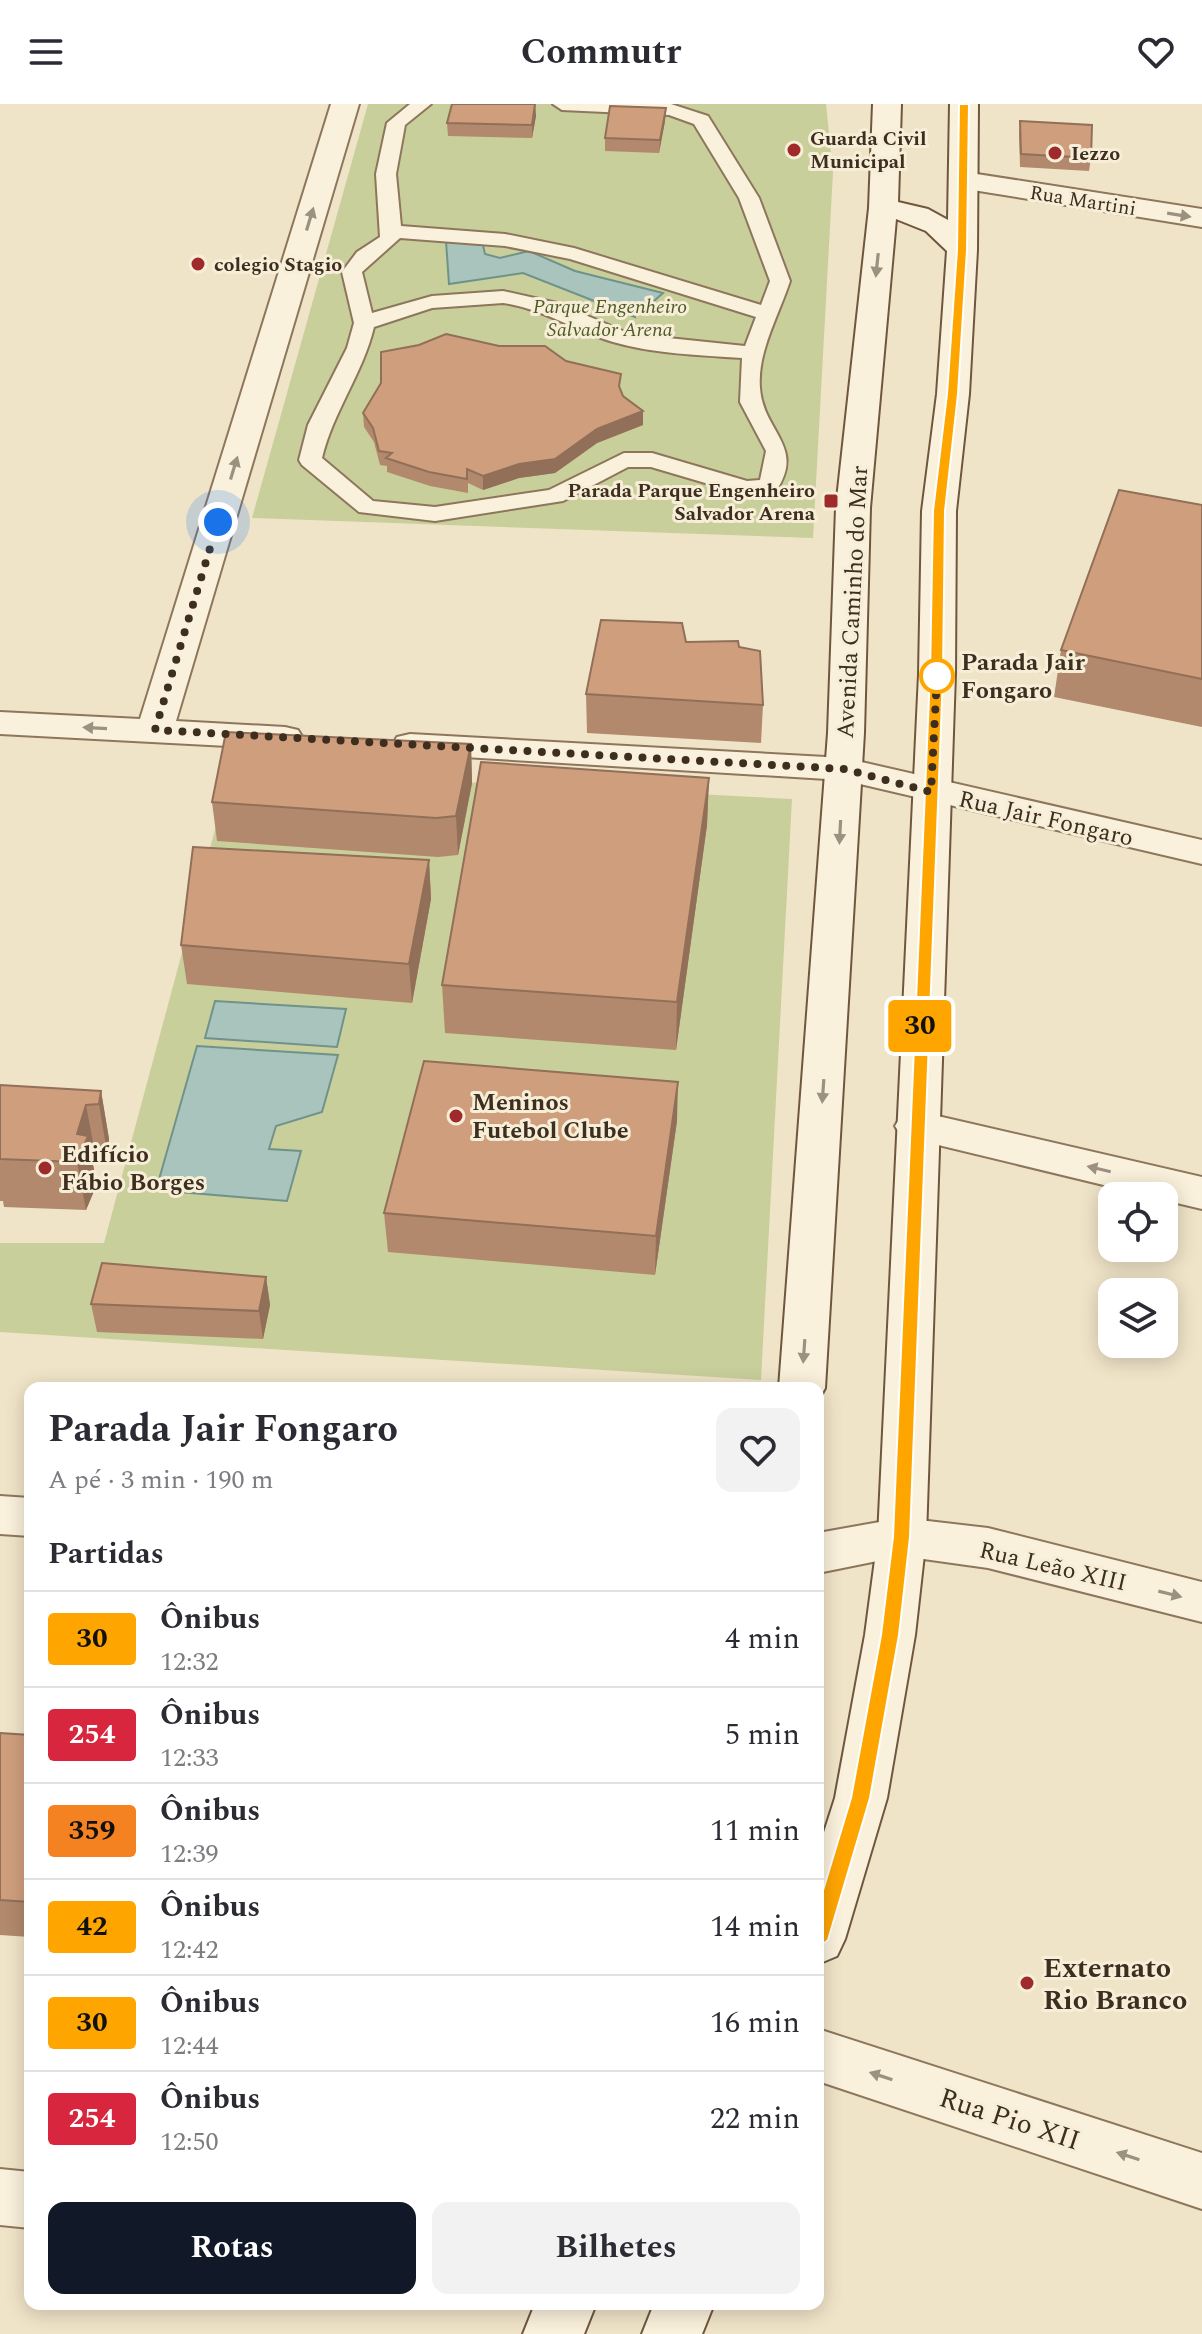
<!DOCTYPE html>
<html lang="pt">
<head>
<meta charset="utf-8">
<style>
  body { margin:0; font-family:Spectral,serif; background:#f2f2f3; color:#2b2b33; height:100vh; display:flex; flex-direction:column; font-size:30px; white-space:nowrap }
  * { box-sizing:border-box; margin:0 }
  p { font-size:26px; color:#7c7c81 }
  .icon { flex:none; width:44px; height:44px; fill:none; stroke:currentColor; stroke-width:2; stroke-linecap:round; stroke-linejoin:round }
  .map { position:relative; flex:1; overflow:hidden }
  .sheet { position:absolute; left:24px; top:1278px; width:800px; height:928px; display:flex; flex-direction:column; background:#fff; border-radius:16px; box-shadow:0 4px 20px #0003 }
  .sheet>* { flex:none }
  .badge { padding:0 16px; border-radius:6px; font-size:28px; line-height:52px }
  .controls { position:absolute; left:1098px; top:1078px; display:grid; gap:16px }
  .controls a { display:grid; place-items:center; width:80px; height:80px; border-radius:16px; background:#fff; box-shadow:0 4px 20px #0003; font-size:40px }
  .you { position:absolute; width:40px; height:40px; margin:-20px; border:6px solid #fff; border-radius:50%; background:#1a73e8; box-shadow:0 0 0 12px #1a73e833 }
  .map>.badge { position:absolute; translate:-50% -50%; box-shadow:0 0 0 4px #fff }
  h2 { padding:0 24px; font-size:30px; line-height:72px }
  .round { display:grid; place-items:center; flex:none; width:84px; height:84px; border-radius:16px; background:#f2f2f3 }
  .summary { display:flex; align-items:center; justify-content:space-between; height:136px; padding:0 24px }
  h1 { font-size:38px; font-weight:700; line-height:60px }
  .button { display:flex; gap:16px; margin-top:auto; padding:16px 24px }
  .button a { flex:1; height:92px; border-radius:16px; background:#111827; color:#fff; font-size:32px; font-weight:700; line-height:92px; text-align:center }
  .button a+a { background:#f2f2f3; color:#2b2b33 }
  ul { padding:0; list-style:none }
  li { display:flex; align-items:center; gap:24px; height:96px; padding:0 24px; border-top:2px solid #e1e1e2 }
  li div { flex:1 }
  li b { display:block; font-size:30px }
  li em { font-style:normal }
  li .badge { min-width:88px; font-weight:700; text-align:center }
  header { display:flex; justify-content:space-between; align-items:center; height:104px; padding:0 24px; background:#fff; font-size:36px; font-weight:700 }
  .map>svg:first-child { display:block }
</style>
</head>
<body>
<header><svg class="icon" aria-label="menu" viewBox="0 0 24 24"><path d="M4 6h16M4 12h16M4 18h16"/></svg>Commutr<svg class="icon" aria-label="heart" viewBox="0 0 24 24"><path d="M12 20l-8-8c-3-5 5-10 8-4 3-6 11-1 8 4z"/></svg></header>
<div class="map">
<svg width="1202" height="2230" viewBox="0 0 1202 2230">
  <rect width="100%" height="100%" fill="#f0e4c8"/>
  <g fill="#c9cf9b">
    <path d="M368 0H826L833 68 813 434 252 414Z"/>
    <path d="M231 666 792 695 761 1276 0 1228V1139H104Z"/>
  </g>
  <g fill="#a9c4bc" stroke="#6f938a" stroke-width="2">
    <path d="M446 137 483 141 485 150 500 154 529 147 575 167 663 189 654 197 632 202 635 213 523 169 449 180Z"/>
    <path d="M215 897 346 905 337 943 205 934Z"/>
    <path d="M197 942 338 951 322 1008 276 1022 269 1045 301 1047 287 1097 156 1086Z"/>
  </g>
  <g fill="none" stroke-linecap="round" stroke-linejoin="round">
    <g stroke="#8d765c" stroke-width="4">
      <path id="lane" d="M410 0H431L405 21 396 70 401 122 505 130 574 144 761 201 770 177 739 94 694 20 669 11 562 6 553 0H671L708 12 759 94 790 177C779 211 757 248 760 284 763 328 806 342 776 387L746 391 651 363H628L563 397 435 417 359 408 302 361 299 356 308 321 347 244 354 219 342 168 357 148 380 133 376 70 387 19ZM400 134 505 142 570 155 756 213 745 242 630 230 557 199 503 187 432 192 372 209 362 168ZM503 199C544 205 575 227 613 238 655 250 699 251 742 254L740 298 766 347 760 376 747 377 652 349H624L549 386 435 403 373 397 322 354C333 308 363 269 374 223L432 204Z"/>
    </g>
    <g stroke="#8d765c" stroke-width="4">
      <g id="street">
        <path d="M331 0H359L176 617 285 623 298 626 303 634 298 642 285 645 0 630V608L140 615Z"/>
        <path d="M964 68 1202 105V123L954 83 950 77 954 71Z"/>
        <path d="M410 630 844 654 1202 736V760L843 676 397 649 392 641 397 633Z"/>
        <path d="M916 1007 1202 1073V1105L1164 1096V1092H1149L901 1032 895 1022 901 1012Z"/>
        <path d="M0 1392 30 1394V1432L0 1430Z"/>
        <path d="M902 1414 988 1424 1202 1478V1518L988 1464 902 1452 818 1469V1429Z"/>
        <path d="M818 1925 1202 2049V2105L818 1977Z"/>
        <path d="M0 2065 30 2068V2124L0 2121Z"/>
      </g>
    </g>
    <g stroke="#6f573f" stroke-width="4">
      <g id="secondary">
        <path d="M873 0H901L898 98 928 105 948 116 950 0H978L977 146 969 290 956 407 955 570 926 1433 915 1531 887 1694 845 1835 837 1852 818 1860V1747L835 1694 865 1531 878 1433 919 570 922 407 937 290 947 147 926 127 896 115 870 404 864 629 825 1284 818 1297V1284H779L828 629 836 404 869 104Z"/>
        <path d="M535 2200H596L584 2230H523Z"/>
        <path d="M654 2200H714L702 2230H642Z"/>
      </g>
    </g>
    <use href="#lane" fill="#faf1dc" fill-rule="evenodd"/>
    <use href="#street" fill="#faf1dc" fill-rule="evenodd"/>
    <use href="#secondary" fill="#faf1dc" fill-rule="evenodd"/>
  </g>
  <g fill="#b2896c">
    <path d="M535 0 536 12 532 34 448 32 447 19Z"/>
    <path d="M666 4 665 17 659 49 605 47V34Z"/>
    <path d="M1020 17 1091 54 1089 67 1020 63 1019 30Z"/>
    <path d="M566 257 620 285 623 292 643 321 597 339 555 369 519 374 483 386 468 379V389L430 382 387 368V362L380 361 374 338 364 323 363 309Z"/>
    <path d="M1202 401V623L1054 593 1061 546Z"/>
    <path d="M686 538 739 543 763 601 761 639 587 629 586 590Z"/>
    <path d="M471 640 472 679 458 751 438 753 217 737 212 698Z"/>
    <path d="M709 674 707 721 676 946 445 929 442 881Z"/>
    <path d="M429 756 431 795 412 899 187 880 181 841Z"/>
    <path d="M0 981 101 987 109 1035 107 1048 95 1049 92 1056 97 1080 86 1106 4 1103 3 1097H0Z"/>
    <path d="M677 1017 655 1171 388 1148 384 1109Z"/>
    <path d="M266 1173 270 1201 263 1235 97 1228 91 1200Z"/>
    <path d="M0 1629 30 1631V1833L0 1831Z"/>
  </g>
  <g fill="#916f58">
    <path d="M535 0 536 12 532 34V21Z"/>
    <path d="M666 4 665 17 659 49 660 36Z"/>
    <path d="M643 307V321L597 339 555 369 519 374 483 386V372Z"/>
    <path d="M471 640 472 679 458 751 456 712Z"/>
    <path d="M709 674 707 721 676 946 677 898Z"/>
    <path d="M429 756 431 795 412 899 409 860Z"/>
    <path d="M678 978 677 1017 655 1171 656 1132Z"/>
    <path d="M101 987 109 1035 107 1048 99 1000Z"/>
    <path d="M86 1001 95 1049 92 1056 97 1080 86 1106 77 1058V1030Z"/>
    <path d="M266 1173 270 1201 263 1235 259 1207Z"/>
  </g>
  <g fill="#cf9f7d" stroke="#916f58" stroke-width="2">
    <path d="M452 0H535L532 21 447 19Z"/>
    <path d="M610 2 666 4 660 36 605 34Z"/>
    <path d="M1020 17 1092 21 1091 54 1021 50Z"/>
    <path d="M446 230 499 242H545L566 257 621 270 619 282 623 292 643 307 597 325 555 355 519 360 483 372 467 365V375L429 368 386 354 392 349 379 347 373 324 363 309 381 279V248L419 241Z"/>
    <path d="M1119 386 1202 401V575L1061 546Z"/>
    <path d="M601 516 682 519 686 538 738 537 739 543 760 547 763 601 586 590Z"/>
    <path d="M226 628 471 640 456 712 436 714 212 698Z"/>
    <path d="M481 658 709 674 677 898 442 881Z"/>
    <path d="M193 743 429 756 409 860 181 841Z"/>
    <path d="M424 957 678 978 656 1132 384 1109Z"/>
    <path d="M0 981 101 987 99 1000 86 1001 77 1030 88 1032 77 1058 0 1055Z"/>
    <path d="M102 1159 266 1173 259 1207 91 1200Z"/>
    <path d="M0 1629 30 1631V1798L0 1796Z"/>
  </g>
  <defs><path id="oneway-solid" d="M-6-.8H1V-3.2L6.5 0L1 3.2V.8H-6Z" transform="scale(2)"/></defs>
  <g fill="#9c907e">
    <use href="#oneway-solid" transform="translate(1179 111) rotate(9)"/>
    <use href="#oneway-solid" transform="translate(310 115) rotate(-73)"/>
    <use href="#oneway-solid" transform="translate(877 161) rotate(96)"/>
    <use href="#oneway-solid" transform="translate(234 364) rotate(-73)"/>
    <use href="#oneway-solid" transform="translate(95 624) rotate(-177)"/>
    <use href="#oneway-solid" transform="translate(840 728) rotate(93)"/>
    <use href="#oneway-solid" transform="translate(823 987) rotate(94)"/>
    <use href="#oneway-solid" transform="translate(1099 1065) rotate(-167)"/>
    <use href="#oneway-solid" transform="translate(804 1247) rotate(94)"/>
    <use href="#oneway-solid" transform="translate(1170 1490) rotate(14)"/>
    <use href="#oneway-solid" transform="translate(881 1972) rotate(-162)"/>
    <use href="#oneway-solid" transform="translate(1128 2052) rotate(-162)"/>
  </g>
  <path fill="#ffa500" stroke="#fff" stroke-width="2" d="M959 0H969L967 146 958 290 945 407 943 570 910 1433 899 1531 870 1694 828 1836 818 1844 808 1836 851 1694 881 1531 893 1433 930 570 933 407 947 290 957 146Z"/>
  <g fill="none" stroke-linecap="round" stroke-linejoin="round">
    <path stroke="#3d2e20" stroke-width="8" stroke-dasharray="0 14.4" d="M218 418 155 626 844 665 931 688 937 572"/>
  </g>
  <g fill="#9e2a2b" stroke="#f7eed8" stroke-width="3">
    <circle cx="794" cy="46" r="8"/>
    <circle cx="1055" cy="49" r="8"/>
    <circle cx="198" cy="160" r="8"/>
    <rect x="823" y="389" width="16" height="16" rx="4"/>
    <circle cx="456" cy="1012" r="8"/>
    <circle cx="45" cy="1064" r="8"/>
    <circle cx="1027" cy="1879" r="8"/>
  </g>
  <circle fill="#fff" stroke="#ffa500" stroke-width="4" cx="937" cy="572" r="16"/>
  <g text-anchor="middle" stroke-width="6" stroke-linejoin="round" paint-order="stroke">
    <g font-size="20" font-weight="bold" fill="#3d2e20" stroke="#f7eed8" text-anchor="start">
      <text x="810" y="41">Guarda Civil<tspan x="810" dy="23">Municipal</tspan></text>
      <text x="1071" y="56">Iezzo</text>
      <text x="214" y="167">colegio Stagio</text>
      <text x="815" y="393" text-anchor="end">Parada Parque Engenheiro<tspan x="815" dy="23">Salvador Arena</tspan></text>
    </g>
    <g font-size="20" fill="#3d2e20" stroke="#f7eed8">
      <text transform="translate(1083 96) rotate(9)" y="7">Rua Martini</text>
    </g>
    <g font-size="20" font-style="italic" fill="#4d5a26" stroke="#f7eed8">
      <text x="610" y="209">Parque Engenheiro<tspan x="610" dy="23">Salvador Arena</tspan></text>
    </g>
    <g font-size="24" fill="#3d2e20" stroke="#f7eed8">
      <text transform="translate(852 498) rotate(-87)" y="8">Avenida Caminho do Mar</text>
      <text transform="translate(1046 714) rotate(13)" y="8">Rua Jair Fongaro</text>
      <text transform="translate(1053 1462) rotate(13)" y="8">Rua Leão XIII</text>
    </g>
    <g font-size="24" font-weight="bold" fill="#3d2e20" stroke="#f7eed8" text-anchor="start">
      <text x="961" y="566">Parada Jair<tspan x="961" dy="28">Fongaro</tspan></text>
    </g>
    <g font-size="24" font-weight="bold" fill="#3d2e20" stroke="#f7eed8" text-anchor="start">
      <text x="472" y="1006">Meninos<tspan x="472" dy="28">Futebol Clube</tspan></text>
      <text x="61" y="1058">Edifício<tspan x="61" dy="28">Fábio Borges</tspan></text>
    </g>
    <g font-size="28" font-weight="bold" fill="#3d2e20" stroke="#f7eed8" text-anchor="start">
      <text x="1043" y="1873">Externato<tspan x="1043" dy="32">Rio Branco</tspan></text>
    </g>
    <g font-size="28" fill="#3d2e20" stroke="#f7eed8">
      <text transform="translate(1010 2014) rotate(18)" y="10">Rua Pio XII</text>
    </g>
  </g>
</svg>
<div class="controls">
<a><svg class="icon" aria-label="locate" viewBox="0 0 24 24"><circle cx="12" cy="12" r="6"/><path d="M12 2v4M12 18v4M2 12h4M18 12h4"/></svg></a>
<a><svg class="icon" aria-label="layers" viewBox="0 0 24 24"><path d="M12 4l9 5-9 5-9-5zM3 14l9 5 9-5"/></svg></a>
</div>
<div class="you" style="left:218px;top:418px"></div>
<b class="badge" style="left:920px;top:922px;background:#ffa500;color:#111">30</b>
<section class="sheet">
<div class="summary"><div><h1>Parada Jair Fongaro</h1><p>A pé · 3 min · 190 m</p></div><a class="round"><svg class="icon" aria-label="heart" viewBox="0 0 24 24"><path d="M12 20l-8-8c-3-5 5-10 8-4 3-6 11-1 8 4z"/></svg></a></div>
<h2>Partidas</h2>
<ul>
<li><span class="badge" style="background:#ffa500;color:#111">30</span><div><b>Ônibus</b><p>12:32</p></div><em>4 min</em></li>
<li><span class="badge" style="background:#d7263d;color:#fff">254</span><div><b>Ônibus</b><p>12:33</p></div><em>5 min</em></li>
<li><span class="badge" style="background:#f58220;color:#111">359</span><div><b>Ônibus</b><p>12:39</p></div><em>11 min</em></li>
<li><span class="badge" style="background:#ffa500;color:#111">42</span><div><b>Ônibus</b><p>12:42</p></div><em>14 min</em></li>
<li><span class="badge" style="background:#ffa500;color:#111">30</span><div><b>Ônibus</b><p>12:44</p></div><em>16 min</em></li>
<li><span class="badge" style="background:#d7263d;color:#fff">254</span><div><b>Ônibus</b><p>12:50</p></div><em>22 min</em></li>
</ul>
<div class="button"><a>Rotas</a><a>Bilhetes</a></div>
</section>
</div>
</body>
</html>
